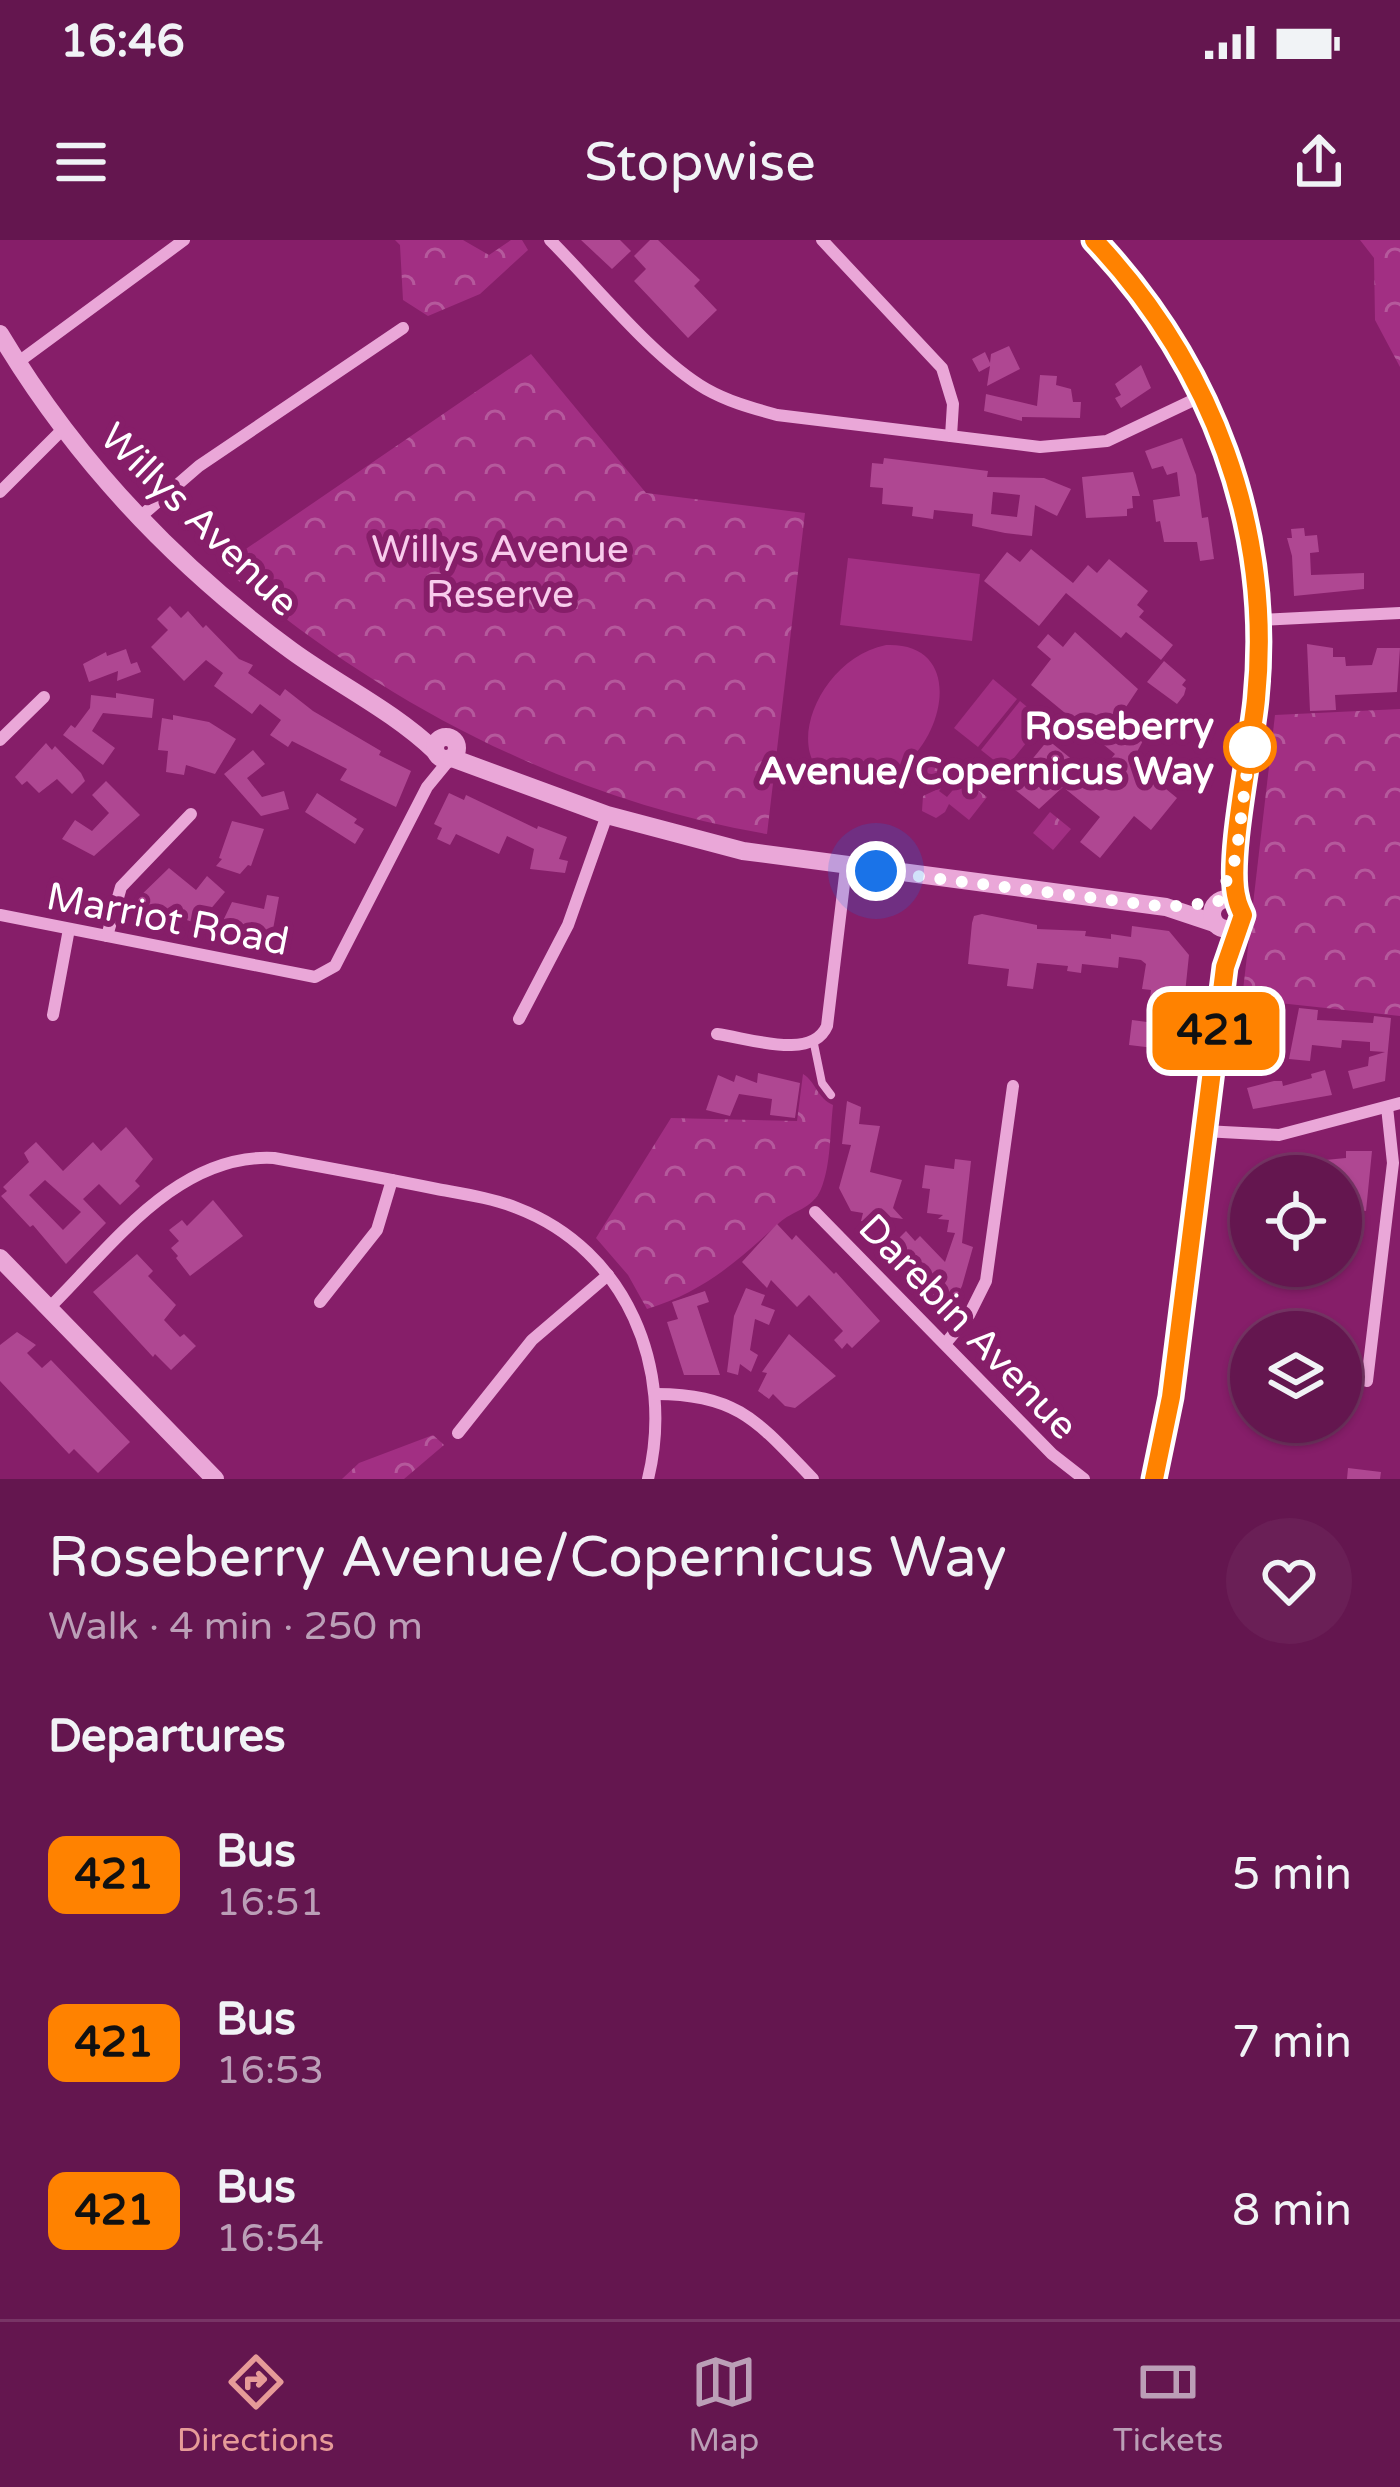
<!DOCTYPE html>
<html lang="en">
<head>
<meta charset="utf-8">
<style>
  body { margin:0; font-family:"Varela Round",sans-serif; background:#6a1f56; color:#f1f3f6; height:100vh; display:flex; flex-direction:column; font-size:45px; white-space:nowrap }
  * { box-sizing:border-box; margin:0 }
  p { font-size:39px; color:#bb9fb7 }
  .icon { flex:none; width:66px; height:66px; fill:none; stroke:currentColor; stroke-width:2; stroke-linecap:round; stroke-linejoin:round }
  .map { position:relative; height:1239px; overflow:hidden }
  .sheet { display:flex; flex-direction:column; background:#64164f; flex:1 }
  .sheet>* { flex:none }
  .badge { padding:0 24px; border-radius:18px; font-size:42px; line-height:78px }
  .controls { position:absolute; left:1230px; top:915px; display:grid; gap:24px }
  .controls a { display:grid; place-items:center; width:132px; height:132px; border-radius:50%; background:#64164f; box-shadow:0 3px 9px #0004,0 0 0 3px #783566; font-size:60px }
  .you { position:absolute; width:60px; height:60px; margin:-30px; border:9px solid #fff; border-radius:50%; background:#1a73e8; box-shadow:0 0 0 18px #1a73e833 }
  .map>.badge { position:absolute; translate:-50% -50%; box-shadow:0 0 0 6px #fff }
  h2 { padding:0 48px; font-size:45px; line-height:108px }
  .round { display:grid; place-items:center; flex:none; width:126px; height:126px; border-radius:63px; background:#6a1f56 }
  .summary { display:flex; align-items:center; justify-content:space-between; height:204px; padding:0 48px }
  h1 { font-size:57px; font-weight:600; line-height:90px }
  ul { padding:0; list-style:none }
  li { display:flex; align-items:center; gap:36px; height:168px; padding:0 48px }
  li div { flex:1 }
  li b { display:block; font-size:45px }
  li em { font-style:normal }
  li .badge { min-width:132px; font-weight:700; text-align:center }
  .status { display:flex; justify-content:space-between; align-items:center; height:84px; padding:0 60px; background:#64164f; direction:ltr }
  .status svg { height:33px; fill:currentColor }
  header { display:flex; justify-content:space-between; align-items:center; height:156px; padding:0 48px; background:#64164f; font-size:54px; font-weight:600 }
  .tab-bar { display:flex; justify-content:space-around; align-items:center; height:168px; border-top:3px solid #783566; background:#64164f; font-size:33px; color:#bb9fb7 }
  .tab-bar a { display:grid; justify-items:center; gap:6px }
  .tab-bar .on { color:#e69b98 }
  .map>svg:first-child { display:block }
</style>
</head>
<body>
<div class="status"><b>16:46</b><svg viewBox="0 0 49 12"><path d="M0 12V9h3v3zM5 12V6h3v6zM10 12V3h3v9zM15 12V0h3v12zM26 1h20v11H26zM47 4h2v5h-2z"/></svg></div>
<header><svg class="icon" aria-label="menu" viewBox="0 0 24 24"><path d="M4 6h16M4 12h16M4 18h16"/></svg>Stopwise<svg class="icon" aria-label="share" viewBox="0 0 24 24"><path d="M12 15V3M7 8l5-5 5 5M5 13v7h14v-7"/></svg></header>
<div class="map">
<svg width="1400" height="1239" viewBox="0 0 1400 1239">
  <defs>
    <pattern id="park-crowns" width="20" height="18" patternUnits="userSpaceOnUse" patternTransform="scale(3)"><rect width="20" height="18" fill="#a22f83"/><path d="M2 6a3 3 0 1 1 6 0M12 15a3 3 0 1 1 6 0" fill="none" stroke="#b5599c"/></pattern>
  </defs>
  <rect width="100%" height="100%" fill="#861e69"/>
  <g fill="url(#park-crowns)">
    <path d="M395 0H463L489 15 511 0H522L528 10 480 54 428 76 403 60 400 5Z"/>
    <path d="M1360 0H1400V127L1375 80 1374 18Z"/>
    <path d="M531 114 646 253 805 273 767 594C563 559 377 461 221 326Z"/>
    <path d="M1400 469V776L1242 759 1275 475Z"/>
    <path d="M931 512 954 531 939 551 947 557 963 538 987 557 969 580 949 564 945 572 936 578 922 571 923 556 938 549 915 531Z"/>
    <path d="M1050 572 1071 589 1053 610 1033 593Z"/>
    <path d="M803 834C816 842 817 858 833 865 830 891 831 925 821 949 812 970 793 970 779 983 737 1022 703 1052 647 1069L628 1035 596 998 671 878 797 881Z"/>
    <path d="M433 1195 444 1205 404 1239H342L359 1223Z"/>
  </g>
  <g fill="#a22f83">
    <path d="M848 318 980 334 972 401 840 385Z"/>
    <path d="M886 405C983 401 934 548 854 544 773 541 809 421 886 405Z"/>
    <path d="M993 439 1017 459 978 507 954 488Z"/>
    <path d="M1020 461 1044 481 1005 529 981 510Z"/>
  </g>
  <g fill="#af4792" fill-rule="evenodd">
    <path d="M581 0H620L631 11 612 29Z"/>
    <path d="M650 0H658L700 40 694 46 717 70 688 98 634 41 646 29 634 16Z"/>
    <path d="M1009 106 1020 129 987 146 990 126 979 132 972 119 985 112 990 123 991 114Z"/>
    <path d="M1141 125 1151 148 1121 168 1115 158 1121 155 1115 144Z"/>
    <path d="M1040 135 1057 136 1056 145 1071 149 1073 162H1081L1080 178 1022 177V181L984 171 986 154 1037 166Z"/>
    <path d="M1182 198 1196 235 1202 278 1208 277 1214 319 1200 321 1197 302H1164L1160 281 1156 282 1153 260 1180 256 1177 232 1167 235 1163 226 1152 229 1145 211Z"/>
    <path d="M884 218 988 231 987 237 1044 238 1071 249 1057 276 1035 265 1032 296 1005 293 972 286 973 274 934 270 933 279 912 276 913 267 882 264 883 248 870 247 872 223 883 224ZM993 252 1020 255 1017 277 991 274Z"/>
    <path d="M1133 232 1140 256H1132L1133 268 1127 269V276L1086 278 1082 237Z"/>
    <path d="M1304 288 1305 296 1317 295 1319 312 1310 313 1311 335 1364 333V349L1294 356 1292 316 1287 298H1292L1291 289Z"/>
    <path d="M1031 309 1073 343 1088 325 1097 333 1109 319 1148 351 1137 365 1144 371 1139 377 1173 405 1161 420 1126 392 1121 398 1066 353 1039 386 984 341 1007 312 1020 322Z"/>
    <path d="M170 366 181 378 188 371 203 388 206 385 239 419 253 425 248 433 280 456 285 449 313 471 381 511 379 515 411 531 396 567 340 540 347 529 292 501 288 507 270 495 281 480 260 464 252 474 214 446 223 433 206 420 184 441 151 407 168 390 157 379Z"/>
    <path d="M1075 392 1138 449 1120 476 1145 497 1132 521 1177 558 1151 590 1134 576 1100 618 1080 602 1100 577 1063 547 1039 569 1014 549 1024 536 1020 534 1048 500 1095 538 1115 514 1031 445 1051 419 1037 407 1048 394 1063 407Z"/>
    <path d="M1307 404 1333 408V417H1345L1346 426 1372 425 1377 408H1400L1397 452 1335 455 1336 470 1310 471Z"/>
    <path d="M126 409 131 424 137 422 141 432 117 441 118 431 89 442 83 424 106 412 107 416Z"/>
    <path d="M1164 421 1186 440 1182 445 1186 448 1184 455 1177 464 1147 442Z"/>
    <path d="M116 453 154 459 152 478 103 473 92 491 115 508 103 525 63 495 71 485 75 488 90 468 91 455 116 458Z"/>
    <path d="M173 475 209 482 236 499 215 534 186 525 184 535 166 532 168 511 158 510 162 478 173 480Z"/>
    <path d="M46 503 52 510 55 506 81 533 85 541 72 554 57 539 39 553 27 541 22 545 15 537Z"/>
    <path d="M253 510 265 524 247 538 262 557 284 551 289 569 261 576 224 534Z"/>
    <path d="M106 541 140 575 94 616 62 599 75 580 92 591 109 573 92 555Z"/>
    <path d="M317 553 357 579 354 583 364 589 355 604 305 572Z"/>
    <path d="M449 553 464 560 466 555 537 589 538 586 567 597 559 619 568 621 565 633 530 629 534 609 507 596 499 614 456 594 450 605 437 599 442 588 434 584Z"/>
    <path d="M232 581 264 589 251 626 248 625 240 634 216 626 222 619 219 618Z"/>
    <path d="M169 628 196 650 207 636 225 652 198 684 184 679 180 684 166 672 162 677 135 661Z"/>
    <path d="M267 655 279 657 271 700 235 693 236 686 222 683 232 662 264 669Z"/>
    <path d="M982 674 1037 685V689L1086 691 1085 696 1111 699V694L1131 697 1132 686 1169 691 1189 715 1179 811 1129 805 1132 780 1147 782 1151 750 1142 749 1146 724 1141 720 1119 717 1118 728 1082 724 1081 733 1067 731 1068 726 1037 723 1033 749 1007 746 1009 729 968 724 972 683 974 676Z"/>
    <path d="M1256 763 1275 765 1269 808H1273L1278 828 1249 824Z"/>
    <path d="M1299 768 1318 770 1317 780 1373 783 1374 776 1391 778 1385 841 1353 849 1348 831 1368 826 1369 817 1385 812 1370 811V802L1342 800 1341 808 1312 805 1310 821 1289 819Z"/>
    <path d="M1325 830 1332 855 1253 869 1247 848 1274 841H1282L1283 846 1312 838 1311 834Z"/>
    <path d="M758 833 800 843 795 878 770 875 772 859 739 854 730 876 706 870 718 835 734 842 736 835 757 843Z"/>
    <path d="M847 861 861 867 859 884 880 886 870 932 902 940 893 968 903 979 876 975 874 984 861 981 863 973 851 971 839 948 851 905 842 904Z"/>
    <path d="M126 887 153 919 135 941 140 946 120 965 99 944 83 959 106 983 66 1024 33 985 30 987 1 956 7 951 3 947 29 922 24 913 36 902 63 931 93 902 101 911ZM45 940 81 972 63 990 29 955Z"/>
    <path d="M1346 911H1372L1366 971 1343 968 1347 936H1304V922L1346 918Z"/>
    <path d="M955 919 971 921 962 1003 973 1007 962 1046 951 1067 931 1059 934 1053 923 1049 926 1042 895 1002 906 991 915 1001 920 996 945 1022 955 993 947 992 949 980 938 979 943 975 927 973 930 949 922 948 925 925 954 929Z"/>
    <path d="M213 960 243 996 190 1036 176 1018 178 1016 171 1008 179 1001 169 990 182 980 187 986Z"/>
    <path d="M777 984 792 1000 796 995 834 1034 836 1032 880 1081 852 1108 847 1103 842 1109 834 1100 843 1091 809 1055 797 1067 771 1040 767 1048 742 1022Z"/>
    <path d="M137 1014 153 1031 148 1036 176 1065 164 1080 180 1097 184 1094 196 1106 171 1130 155 1114 153 1117 93 1052Z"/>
    <path d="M746 1048 765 1055 761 1065 775 1070 769 1085 755 1079 750 1110 758 1115 751 1132 740 1124 738 1135 727 1132 734 1076Z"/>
    <path d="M705 1051 709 1062 697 1066 720 1135H684L667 1082 678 1079 672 1062Z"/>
    <path d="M17 1092 36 1105 27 1113 42 1128 51 1120 130 1202 98 1233 74 1209 69 1214 0 1141V1105Z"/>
    <path d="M789 1094 836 1136 795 1168 785 1166 773 1154 769 1159 758 1151 767 1133 762 1132Z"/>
    <path d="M1348 1228 1381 1232 1380 1239H1347Z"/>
  </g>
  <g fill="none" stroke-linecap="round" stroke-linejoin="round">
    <path stroke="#eaa7d8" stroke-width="8" d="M814 804 822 843 831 855"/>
    <g stroke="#eaa7d8" stroke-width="12">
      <path d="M550 0C595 45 653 118 706 149 729 162 752 168 777 175L1040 207 1107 201 1204 155"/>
      <path d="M822 0 942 128 953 164 951 196"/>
      <path d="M17 123 184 0"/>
      <path d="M0 252 62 190"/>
      <path d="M140 277 199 226 403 88"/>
      <path d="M1259 380 1400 373"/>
      <path d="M0 500 44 457"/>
      <path d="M0 675 315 737 335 726 427 547 450 519"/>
      <path d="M107 696 121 647 191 574"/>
      <path d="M53 775 69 689"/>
      <path d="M519 779 568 685 607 575"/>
      <path d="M717 794C749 798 812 821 827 786L846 627"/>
      <path d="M1204 891 1279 895 1400 863"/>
      <path d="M815 972 1052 1214 1084 1239"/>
      <path d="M320 1062 377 990 392 940"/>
      <path d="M49 1068C112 1006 177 913 274 918 329 928 383 938 437 949 464 954 492 958 517 968 627 1010 675 1129 648 1239"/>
      <path d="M945 1104 969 1075 986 1041 1013 846"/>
      <path d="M1367 1141 1393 923 1387 867"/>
      <path d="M656 1154C739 1154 759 1183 813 1239"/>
      <path d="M458 1193 532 1100 608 1035"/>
    </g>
    <g stroke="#eaa7d8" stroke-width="18">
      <path d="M1094 0C1205 117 1269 271 1259 434 1254 509 1231 586 1237 662"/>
      <path d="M0 94C74 218 175 325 292 411 339 445 393 471 435 511"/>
      <circle cx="446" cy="508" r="11"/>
      <path d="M452 518 607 575 743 611 1166 667 1214 683"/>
      <circle cx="1227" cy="674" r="15"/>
      <path d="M0 1018 215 1239"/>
      <path d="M1154 1239 1171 1157 1225 727 1239 685"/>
    </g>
  </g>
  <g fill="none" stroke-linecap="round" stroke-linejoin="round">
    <g stroke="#fff" stroke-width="27">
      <path id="line" d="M1094 0C1212 125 1273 287 1256 459 1252 504 1226 621 1237 659 1238 665 1241 670 1243 675L1225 727 1171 1157 1154 1239"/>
    </g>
    <use href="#line" stroke="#ff8200" stroke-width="18"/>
    <path stroke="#fff" stroke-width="12" stroke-dasharray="0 21.6" d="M876 631 1166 667 1218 662 1236 617 1250 507"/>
  </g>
  <circle fill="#fff" stroke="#ff8200" stroke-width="6" cx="1250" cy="507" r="24"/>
  <g text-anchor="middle" stroke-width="12" stroke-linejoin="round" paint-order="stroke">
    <g font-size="39" fill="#fff" stroke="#861e69">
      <text transform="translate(200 279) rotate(44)" y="14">Willys Avenue</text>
      <text transform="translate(168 678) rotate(11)" y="14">Marriot Road</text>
      <text transform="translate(969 1086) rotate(46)" y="14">Darebin Avenue</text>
    </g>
    <g font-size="39" fill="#f8ccec" stroke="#861e69">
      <text x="500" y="322">Willys Avenue<tspan x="500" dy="45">Reserve</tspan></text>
    </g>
    <g font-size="39" font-weight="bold" fill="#fff" stroke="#861e69" text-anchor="end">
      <text x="1214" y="499">Roseberry<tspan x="1214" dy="45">Avenue/Copernicus Way</tspan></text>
    </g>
  </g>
</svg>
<div class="controls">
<a><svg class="icon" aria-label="locate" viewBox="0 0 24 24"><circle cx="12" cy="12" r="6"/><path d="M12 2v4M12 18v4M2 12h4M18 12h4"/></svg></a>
<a><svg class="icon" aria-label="layers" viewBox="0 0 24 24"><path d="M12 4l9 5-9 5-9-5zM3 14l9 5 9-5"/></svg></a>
</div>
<div class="you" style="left:876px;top:631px"></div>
<b class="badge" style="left:1216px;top:791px;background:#ff8200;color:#111">421</b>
</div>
<section class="sheet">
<div class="summary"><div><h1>Roseberry Avenue/Copernicus Way</h1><p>Walk · 4 min · 250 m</p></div><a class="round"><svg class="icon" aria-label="heart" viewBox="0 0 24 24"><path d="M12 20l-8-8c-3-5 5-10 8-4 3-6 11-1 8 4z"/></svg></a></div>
<h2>Departures</h2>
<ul>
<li><span class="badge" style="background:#ff8200;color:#111">421</span><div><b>Bus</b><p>16:51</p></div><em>5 min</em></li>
<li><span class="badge" style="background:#ff8200;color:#111">421</span><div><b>Bus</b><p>16:53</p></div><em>7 min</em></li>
<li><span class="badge" style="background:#ff8200;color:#111">421</span><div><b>Bus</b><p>16:54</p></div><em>8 min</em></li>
</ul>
</section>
<nav class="tab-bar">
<a class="on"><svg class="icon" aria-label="directions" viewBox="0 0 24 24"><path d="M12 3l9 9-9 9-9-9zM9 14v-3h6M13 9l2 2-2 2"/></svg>Directions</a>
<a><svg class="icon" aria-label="map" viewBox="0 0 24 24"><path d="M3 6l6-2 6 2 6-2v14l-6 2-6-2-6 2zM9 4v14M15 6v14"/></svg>Map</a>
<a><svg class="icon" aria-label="tickets" viewBox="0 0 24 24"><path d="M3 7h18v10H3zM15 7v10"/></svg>Tickets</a>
</nav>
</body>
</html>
